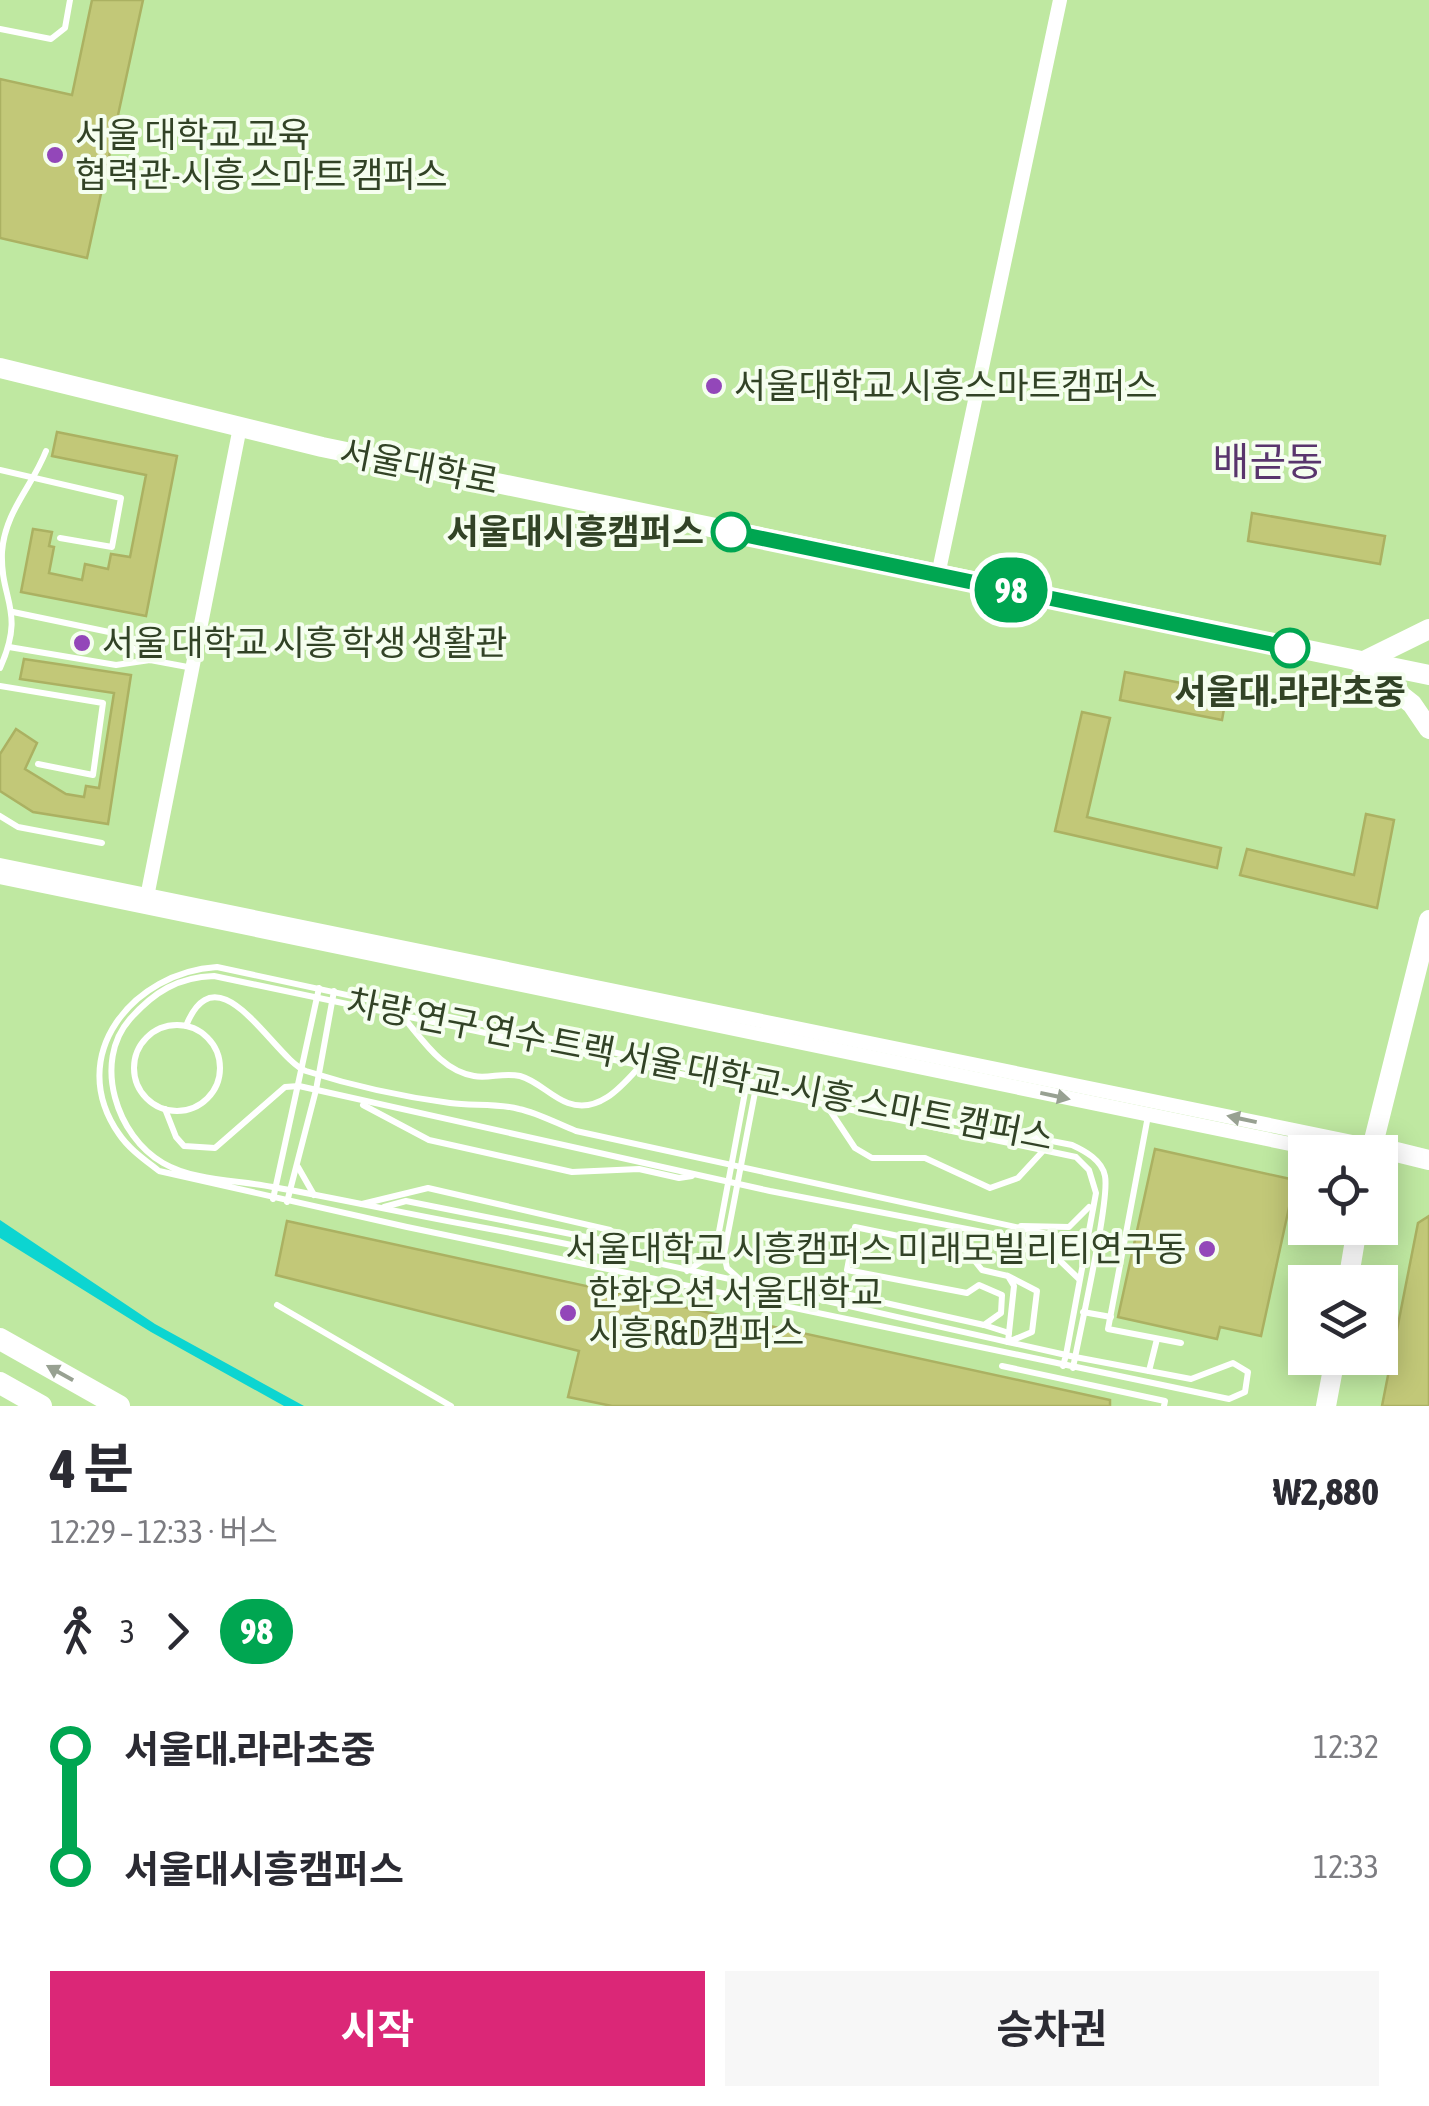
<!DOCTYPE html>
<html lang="ko">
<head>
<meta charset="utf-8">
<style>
  body { margin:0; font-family:"Asap Condensed","Noto Sans KR",sans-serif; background:#f7f7f7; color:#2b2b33; height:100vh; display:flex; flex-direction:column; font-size:38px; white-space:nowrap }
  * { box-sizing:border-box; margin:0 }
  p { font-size:32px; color:#7c7c81 }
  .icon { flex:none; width:55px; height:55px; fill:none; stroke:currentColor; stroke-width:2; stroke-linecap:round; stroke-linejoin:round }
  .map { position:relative; height:1406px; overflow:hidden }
  .details { display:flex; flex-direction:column; background:#fff; flex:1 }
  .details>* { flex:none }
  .badge { padding:0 20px; border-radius:32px; font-size:35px; line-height:65px }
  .tools { position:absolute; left:1288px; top:1135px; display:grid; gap:20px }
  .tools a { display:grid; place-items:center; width:110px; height:110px; border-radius:0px; background:#fff; box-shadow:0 5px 25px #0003; font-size:50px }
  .map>.badge { position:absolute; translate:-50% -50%; box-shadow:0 0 0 5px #fff }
  .legs { display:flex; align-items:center; gap:15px; height:110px; padding:0 50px; font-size:32px }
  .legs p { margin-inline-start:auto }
  .head { display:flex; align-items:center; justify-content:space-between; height:170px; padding:0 50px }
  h1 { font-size:55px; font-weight:700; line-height:75px }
  .primary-button { display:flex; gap:20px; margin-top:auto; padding:20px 50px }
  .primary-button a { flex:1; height:115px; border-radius:0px; background:#db2777; color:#fff; font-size:40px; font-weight:700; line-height:115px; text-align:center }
  .primary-button a+a { background:#f7f7f7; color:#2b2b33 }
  ul { padding:0 50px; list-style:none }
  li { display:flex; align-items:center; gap:35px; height:120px; font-size:38px }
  li i { display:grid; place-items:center; width:15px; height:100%; margin:0 12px; background:currentColor }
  li i::after { content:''; width:25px; height:25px; margin:-12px; border:8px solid; border-radius:50%; background:#fff }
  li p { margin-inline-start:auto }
  li:first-child i { background:linear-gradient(#0000 50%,currentColor 0) }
  li:last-child i { background:linear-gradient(currentColor 50%,#0000 0) }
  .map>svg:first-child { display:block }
</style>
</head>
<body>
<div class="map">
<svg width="1429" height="1406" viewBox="0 0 1429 1406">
  <rect width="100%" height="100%" fill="#bfe8a1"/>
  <path fill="#0cd5d1" d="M0 1220 155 1324 304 1406H284L151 1332 0 1238Z"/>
  <g fill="#c2c878" stroke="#abb162" stroke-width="2.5">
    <path d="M92 0H143L87 258 0 238V79L72 95Z"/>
    <path d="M57 432 177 456 146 616 21 592 33 529 52 532 49 546 54 547 49 573 82 580 85 564 108 569 111 554 130 557 146 475 52 456Z"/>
    <path d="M1252 513 1385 536 1380 564 1248 541Z"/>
    <path d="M24 659 131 675 108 824 33 812 0 791V754L16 729 37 743 25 769 66 794 84 797 86 786 99 788 114 693 20 679Z"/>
    <path d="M1125 672 1227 692 1222 720 1120 700Z"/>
    <path d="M1082 712 1110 718 1087 817 1221 848 1217 868 1055 831Z"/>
    <path d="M1366 814 1394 820 1377 908 1240 875 1247 849 1354 875Z"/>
    <path d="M1155 1149 1295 1180 1261 1336 1220 1327 1217 1339 1118 1317Z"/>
    <path d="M1429 1216V1406H1382L1418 1223Z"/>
    <path d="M287 1221 1110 1400V1406H612L568 1397 579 1351 276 1275Z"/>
  </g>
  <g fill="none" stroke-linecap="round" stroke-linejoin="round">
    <g stroke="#fff" stroke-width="6">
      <path d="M0 29 51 39 65 28 70 0"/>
      <path d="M0 470 121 498 112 547 60 538"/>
      <path d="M13 612 109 632 150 660"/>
      <path d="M9 647 116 665 150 660 193 668"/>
      <path d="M0 668C26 610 0 601 2 552 5 511 32 487 46 451"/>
      <path d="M0 686 103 703 93 775 38 764"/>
      <path d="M0 816 18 827 102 843"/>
      <path d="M403 1017C423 1040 442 1071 474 1076 489 1079 503 1072 520 1076 538 1081 551 1097 568 1103 599 1114 622 1086 640 1066"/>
      <circle cx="177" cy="1068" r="43"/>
      <path d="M186 1026C218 945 275 1060 306 1071 350 1085 404 1097 450 1103 472 1106 497 1103 519 1109 538 1113 558 1124 576 1131L1089 1243"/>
      <path d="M363 1105 429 1140 572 1172 639 1169 679 1178 692 1176"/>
      <path d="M827 1106 855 1148 872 1158H925L990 1188 1018 1178 1042 1152"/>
      <path d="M165 1109 176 1137 184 1146 215 1148 285 1087 299 1086 770 1191 1087 1252"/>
      <path d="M1148 1116 1108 1329 1181 1343"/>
      <path d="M298 1167 314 1195"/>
      <path d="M273 1199 319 988"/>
      <path d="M287 1202 316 1090 334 991"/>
      <path d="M362 1204 428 1188 610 1230 652 1261"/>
      <path d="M384 1207 406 1201 601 1240 642 1258"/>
      <path d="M1021 1226 1069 1227 1089 1207"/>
      <path d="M1000 1236 1012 1247 1053 1254 1079 1279"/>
      <path d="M687 1271 715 1253 746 1087"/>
      <path d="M745 1284 727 1268 724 1254 756 1087"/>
      <path d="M786 1293 805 1285 984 1325 1001 1313 1002 1295 979 1285 967 1293 847 1270 855 1227 966 1250 982 1270 1008 1276 1014 1286 1008 1342 1032 1332 1037 1291 1008 1276"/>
      <path d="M277 1305 451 1406"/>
      <path d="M1083 1312 1111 1317"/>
      <path d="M984 1325 1009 1333"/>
      <path d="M1002 1366 1165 1401 1164 1406"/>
      <path d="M1063 1366 1066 1355 1096 1193 1089 1170 1076 1157 214 976C178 977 154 992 130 1019 92 1062 117 1137 163 1163 194 1181 238 1180 273 1187 341 1199 407 1214 474 1226 653 1259 831 1303 1008 1342L1066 1355 1075 1357 1191 1379 1233 1363 1248 1372 1245 1392 1229 1399 407 1227 159 1171C145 1160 129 1149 119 1134 64 1055 134 972 217 967L747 1081 1072 1145C1085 1151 1102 1160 1105 1176 1110 1200 1079 1335 1073 1368"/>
      <path d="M1149 1371 1157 1339"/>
    </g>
    <g stroke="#fff" stroke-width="14">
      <path d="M938 575 1060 0"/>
      <path d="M0 865 1372 1146"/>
      <path d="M0 877 1329 1152"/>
      <path d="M146 902 240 427"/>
    </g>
    <g stroke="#fff" stroke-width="20">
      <path d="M0 368 322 447 1429 675"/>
      <path d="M1429 629 1360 663 1412 704 1429 729"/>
      <path d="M1372 1146 1429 1160"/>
      <path d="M1371 1152 1429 920"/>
      <path d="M1348 1282 1357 1228"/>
      <path d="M1326 1406 1335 1358"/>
    </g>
    <g stroke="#fff" stroke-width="22">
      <path d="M0 1339 119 1406"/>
      <path d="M0 1383 41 1406"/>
    </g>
  </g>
  <defs><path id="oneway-solid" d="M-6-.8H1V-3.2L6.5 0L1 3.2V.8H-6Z" transform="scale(2.5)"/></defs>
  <g fill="#98a192">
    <use href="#oneway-solid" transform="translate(1055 1096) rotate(12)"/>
    <use href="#oneway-solid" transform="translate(1242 1119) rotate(-168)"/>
    <use href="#oneway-solid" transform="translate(60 1373) rotate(-151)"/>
  </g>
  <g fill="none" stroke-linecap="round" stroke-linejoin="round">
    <g stroke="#fff" stroke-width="22">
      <path id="line-1" d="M731 532 1290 648"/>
    </g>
    <use href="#line-1" stroke="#00a651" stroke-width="15"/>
  </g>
  <g fill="#9347b9" stroke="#f5feef" stroke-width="4">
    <circle cx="55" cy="155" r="10"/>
    <circle cx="714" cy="386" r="10"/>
    <circle cx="82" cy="643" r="10"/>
    <circle cx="1207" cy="1249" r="10"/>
    <circle cx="568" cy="1313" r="10"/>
  </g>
  <g fill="#fff" stroke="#00a651" stroke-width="5">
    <circle cx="731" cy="532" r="18"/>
    <circle cx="1290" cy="648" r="18"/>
  </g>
  <g text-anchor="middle" stroke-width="8" stroke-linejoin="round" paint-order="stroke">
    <g font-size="35" fill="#324326" stroke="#f5feef" text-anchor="start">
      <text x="75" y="147">서울 대학교 교육<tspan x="75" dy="40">협력관-시흥 스마트 캠퍼스</tspan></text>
      <text x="734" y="398">서울대학교 시흥스마트캠퍼스</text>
      <text x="102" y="655">서울 대학교 시흥 학생 생활관</text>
      <text x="1187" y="1261" text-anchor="end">서울대학교 시흥캠퍼스 미래모빌리티연구동</text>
      <text x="588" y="1305">한화오션 서울대학교<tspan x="588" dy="40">시흥R&amp;D캠퍼스</tspan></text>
    </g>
    <g font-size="35" fill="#324326" stroke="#f5feef">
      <text transform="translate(419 467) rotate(11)" y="12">서울대학로</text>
      <text transform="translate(700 1070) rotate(11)" y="12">차량 연구 연수 트랙 서울 대학교-시흥 스마트 캠퍼스</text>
    </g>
    <g font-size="35" font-weight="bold" fill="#324326" stroke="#f5feef" text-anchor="end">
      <text x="704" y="544">서울대시흥캠퍼스</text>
      <text x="1290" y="704" text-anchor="middle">서울대.라라초중</text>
    </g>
    <g font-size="40" fill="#59356d" stroke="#f5feef">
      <text x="1268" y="476">배곧동</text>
    </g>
  </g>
</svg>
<div class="tools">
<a><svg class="icon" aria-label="locate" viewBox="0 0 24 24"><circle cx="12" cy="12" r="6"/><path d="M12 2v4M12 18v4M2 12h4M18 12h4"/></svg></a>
<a><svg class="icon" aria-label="layers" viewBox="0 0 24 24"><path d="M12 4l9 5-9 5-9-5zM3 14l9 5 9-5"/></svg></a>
</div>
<b class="badge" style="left:1011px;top:590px;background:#00a651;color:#fff">98</b>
</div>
<section class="details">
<div class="head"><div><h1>4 분</h1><p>12:29 – 12:33 · 버스</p></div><b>₩2,880</b></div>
<div class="legs"><svg class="icon" aria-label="walk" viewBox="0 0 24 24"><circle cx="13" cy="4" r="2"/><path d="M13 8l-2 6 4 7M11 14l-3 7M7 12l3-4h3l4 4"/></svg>3<svg class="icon" aria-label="forward" viewBox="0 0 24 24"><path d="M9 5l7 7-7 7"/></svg><b class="badge" style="background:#00a651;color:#fff">98</b></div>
<ul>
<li><i style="color:#00a651"></i><b>서울대.라라초중</b><p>12:32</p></li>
<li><i style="color:#00a651"></i><b>서울대시흥캠퍼스</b><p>12:33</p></li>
</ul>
<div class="primary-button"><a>시작</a><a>승차권</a></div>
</section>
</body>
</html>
